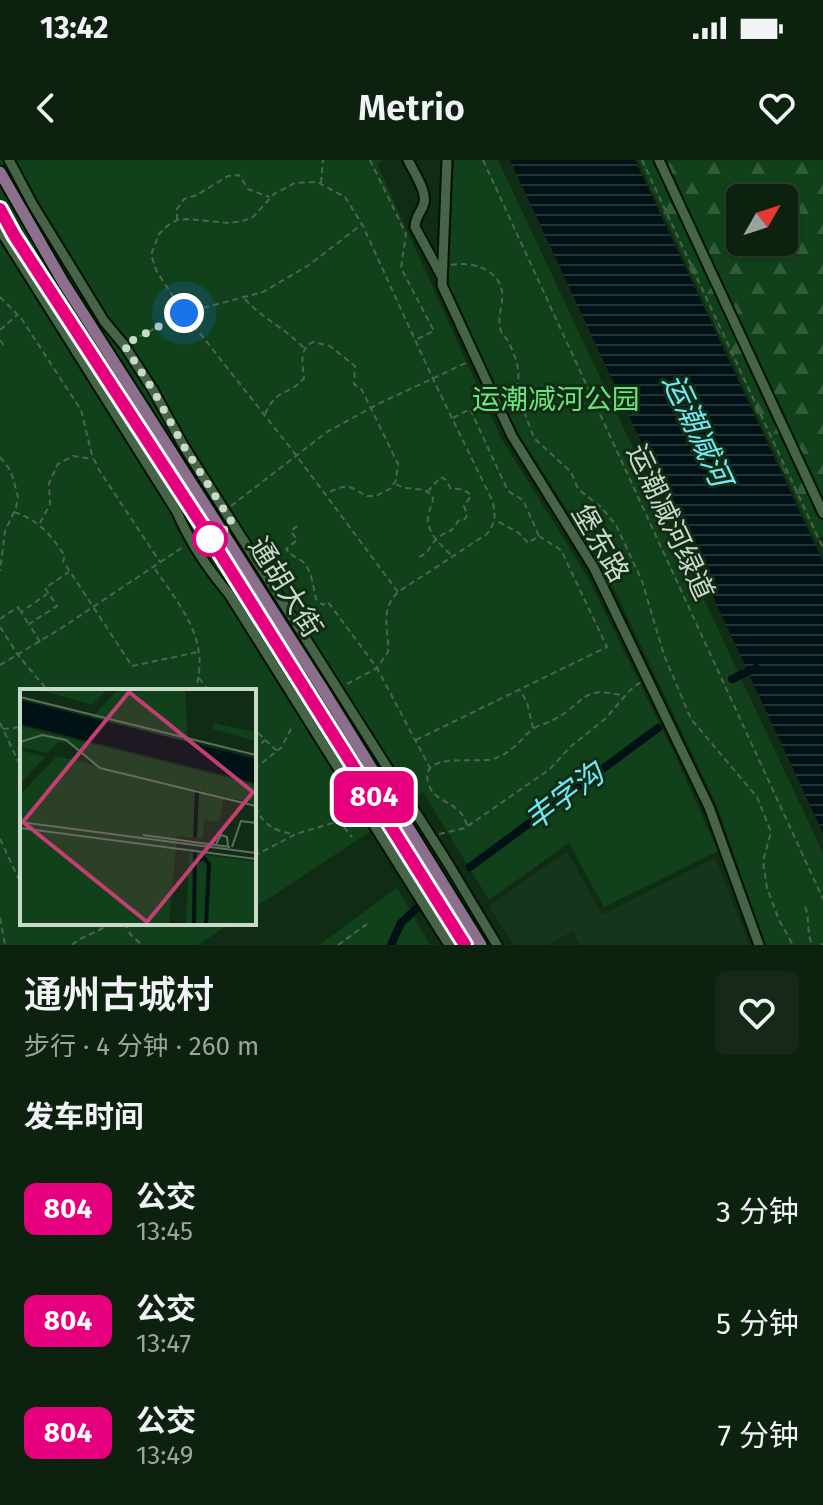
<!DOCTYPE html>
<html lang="zh">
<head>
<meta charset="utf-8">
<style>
  body { margin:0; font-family:"Fira Sans","Noto Sans SC",sans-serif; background:#162918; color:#f1f3f6; height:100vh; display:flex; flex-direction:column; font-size:30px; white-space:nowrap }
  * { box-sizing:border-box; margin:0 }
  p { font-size:26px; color:#9aa39e }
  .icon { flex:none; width:44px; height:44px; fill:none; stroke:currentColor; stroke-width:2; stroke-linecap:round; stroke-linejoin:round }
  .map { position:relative; height:785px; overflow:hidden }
  .panel { display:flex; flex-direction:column; background:#0d210f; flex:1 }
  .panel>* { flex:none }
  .badge { padding:0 16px; border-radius:12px; font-size:28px; line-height:52px }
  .needle { width:52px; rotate:51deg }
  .controls { position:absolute; left:726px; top:24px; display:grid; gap:16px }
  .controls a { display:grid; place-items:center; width:72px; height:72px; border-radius:12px; background:#0d210f; box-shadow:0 2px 6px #0004,0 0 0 2px #2d3e2f; font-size:40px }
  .you { position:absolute; width:40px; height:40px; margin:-20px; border:6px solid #fff; border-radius:50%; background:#1a73e8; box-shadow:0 0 0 12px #1a73e833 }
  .map>.badge { position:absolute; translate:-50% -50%; box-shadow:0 0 0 4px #fff }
  h2 { padding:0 24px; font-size:30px; line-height:72px }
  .round { display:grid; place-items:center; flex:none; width:84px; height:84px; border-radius:12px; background:#162918 }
  .summary { display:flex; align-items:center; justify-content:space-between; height:136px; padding:0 24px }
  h1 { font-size:38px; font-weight:600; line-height:60px }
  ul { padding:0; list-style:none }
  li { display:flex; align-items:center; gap:24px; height:112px; padding:0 24px }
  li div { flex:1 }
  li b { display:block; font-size:30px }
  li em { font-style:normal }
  li .badge { min-width:88px; font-weight:700; text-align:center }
  .status { display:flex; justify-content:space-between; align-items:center; height:56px; padding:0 40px; background:#0d210f; direction:ltr }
  .status svg { height:22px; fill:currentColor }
  header { display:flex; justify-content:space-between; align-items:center; height:104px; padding:0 24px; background:#0d210f; font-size:36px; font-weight:600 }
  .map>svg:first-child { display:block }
</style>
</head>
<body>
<div class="status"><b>13:42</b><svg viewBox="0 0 49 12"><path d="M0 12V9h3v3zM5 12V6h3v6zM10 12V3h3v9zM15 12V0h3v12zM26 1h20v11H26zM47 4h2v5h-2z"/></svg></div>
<header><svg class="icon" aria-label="back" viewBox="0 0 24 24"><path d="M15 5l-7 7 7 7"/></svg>Metrio<svg class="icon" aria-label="heart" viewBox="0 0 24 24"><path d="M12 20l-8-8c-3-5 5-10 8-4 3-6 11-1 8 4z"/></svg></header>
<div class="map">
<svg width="823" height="785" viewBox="0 0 823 785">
  <defs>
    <pattern id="forest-firs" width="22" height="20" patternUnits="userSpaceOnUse" patternTransform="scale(2)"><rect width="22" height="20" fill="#11411a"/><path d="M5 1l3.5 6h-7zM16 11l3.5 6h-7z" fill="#325c3a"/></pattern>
    <pattern id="water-rules" width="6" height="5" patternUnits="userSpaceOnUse" patternTransform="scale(2)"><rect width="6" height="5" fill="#001215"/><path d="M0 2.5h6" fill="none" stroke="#243436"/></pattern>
  </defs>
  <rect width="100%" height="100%" fill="#112c14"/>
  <path fill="#15361a" d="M567 691 602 755 715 697 749 785H580L573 771 548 785H514L489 746Z"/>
  <path fill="url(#forest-firs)" fill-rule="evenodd" d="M638 0H823V375L816 381ZM740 38H784V82H740Z"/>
  <g fill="#11411a">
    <path d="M0 0H384L377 4 501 278 587 416 675 595 718 691 604 747 569 683 489 740 423 632 365 675 254 748V531H22V763H231L198 785H0Z"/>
    <path d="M454 0H498L823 693V785H765L718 648 616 433 586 379 511 263 448 124Z"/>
    <path d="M397 728 430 785H319Z"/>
  </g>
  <path fill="url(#water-rules)" d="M510 0H635L823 402V673Z"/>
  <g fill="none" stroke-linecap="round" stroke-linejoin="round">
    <g stroke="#001215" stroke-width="8">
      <path d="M732 519 756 508"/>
      <path d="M470 707 658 568"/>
      <path d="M391 785 401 763 416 749"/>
    </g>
    <g stroke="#001401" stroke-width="13">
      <g id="minor">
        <path d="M9 0 33 45 104 161 124 185 153 230 183 285 449 705 497 785"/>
        <path d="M408 0C413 11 427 31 424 43 422 52 415 56 415 67L441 115"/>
        <path d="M447 0 442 125 512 276 594 408 709 647 759 785"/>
        <path d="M659 0 823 353"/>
        <path d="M0 70 177 352C190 383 207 408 229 434L449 785"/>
      </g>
    </g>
    <g stroke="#001401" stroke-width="15">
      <g id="major">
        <path d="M0 12 63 122 322 528 481 785"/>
        <path d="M0 49 14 75 431 727 465 785"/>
      </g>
    </g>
    <g stroke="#4d6550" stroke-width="2" stroke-dasharray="6 4" stroke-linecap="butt">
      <path d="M370 0 406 74 401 108 434 171 415 180"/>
      <path d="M483 0 823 739"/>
      <path d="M642 0 823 388"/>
      <path d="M321 23 323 0"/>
      <path d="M177 60V49L184 39 197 35 228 16 239 15 248 29 269 37"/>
      <path d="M451 105C471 101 499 109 502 132 504 144 496 158 501 171 502 175 506 177 508 181 516 197 522 213 516 230L534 278 571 312 578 329 601 347 616 365 642 421 664 495 691 559 757 637 771 672 763 701 767 728 779 760 793 785"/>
      <path d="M0 137 21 158 81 250 92 295 99 310 160 402"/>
      <path d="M245 139C263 159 286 169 304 188"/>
      <path d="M0 170 17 155"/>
      <path d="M0 180 3 184 0 186"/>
      <path d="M131 181 184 153 263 132 309 105 361 65"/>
      <path d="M265 254C278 226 288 237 304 218 303 204 298 189 313 182L330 186 355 206 354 224 362 230 398 304 396 320 391 328 376 336H367L350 327H342L326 333"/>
      <path d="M453 258 470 249 508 331 523 340 539 376 528 383 519 373 497 361"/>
      <path d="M0 297 11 311 18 337 16 348 5 371 0 411"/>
      <path d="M396 324C411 333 423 324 433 337 433 345 429 349 428 356 426 372 441 385 451 395"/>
      <path d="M231 346 327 272 378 244 468 202"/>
      <path d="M14 352C40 361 50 374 65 396L63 401 132 506 198 492"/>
      <path d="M40 363 50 344 49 323 58 304 73 296 93 299"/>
      <path d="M297 366 291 371 297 380 286 389C291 395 295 397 302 401 312 409 313 427 316 439L323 445 328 442 377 508 430 608"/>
      <path d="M419 397C430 393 429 385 438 378 448 369 451 375 458 361L465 359 467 355 464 346 471 336C467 330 459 328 451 329L446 320 441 317 428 331"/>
      <path d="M155 409C176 440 204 472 199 512 199 519 196 525 195 531"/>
      <path d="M0 459 18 447 20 451"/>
      <path d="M28 463 21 452 47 434"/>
      <path d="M0 467 18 495 48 531"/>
      <path d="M40 482 29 464 57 446 45 428 69 412"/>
      <path d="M0 505 60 469 183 387"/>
      <path d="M199 518 209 531"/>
      <path d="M347 524 377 508 388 492C389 468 379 451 398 432L487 374C496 362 496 354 492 340L433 219 362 64 345 37 317 22 295 23 274 34 252 58 242 61 229 63 187 59 177 60 167 66 159 74 151 95 157 112 184 153 296 295 398 432"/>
      <path d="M0 563 22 609"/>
      <path d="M534 568C540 565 547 563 553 560 586 544 579 524 624 536"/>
      <path d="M3 569 22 567"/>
      <path d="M258 573 277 591"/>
      <path d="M416 580 607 487 561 390 539 376"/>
      <path d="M254 590 265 580"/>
      <path d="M254 609 281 588 293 565"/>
      <path d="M254 652 257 650C265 667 276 671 294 674"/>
      <path d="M467 665C459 639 436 645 429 625 416 590 477 604 493 599 510 594 521 580 533 568L527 542 520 530"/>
      <path d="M439 674 465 668 550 609 570 587 605 559 633 527 641 522"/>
      <path d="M0 679 22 726"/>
      <path d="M254 696 296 674 339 661 352 677"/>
      <path d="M805 747C810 756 806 771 812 785"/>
      <path d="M0 758 5 785"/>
      <path d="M91 763 101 769"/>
      <path d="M124 763 131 775 142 785"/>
      <path d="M72 785 78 780 114 763"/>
      <path d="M338 785 367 764"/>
      <path d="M821 785 823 784"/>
    </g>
    <use href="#minor" stroke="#476449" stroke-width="9"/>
    <use href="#major" stroke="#8c6f8d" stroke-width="11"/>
  </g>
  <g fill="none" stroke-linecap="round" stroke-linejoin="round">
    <g stroke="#fff" stroke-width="18">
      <path id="line" d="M0 49 14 75 211 379 465 785"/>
    </g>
    <use href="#line" stroke="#e6007e" stroke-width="12"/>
    <path stroke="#c9d9ca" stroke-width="8" stroke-dasharray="0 14.4" d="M184 153 124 185 153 230 183 285 233 364 210 379"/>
  </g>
  <circle fill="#fff" stroke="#e6007e" stroke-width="4" cx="210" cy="379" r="16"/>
  <g text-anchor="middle" stroke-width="6" stroke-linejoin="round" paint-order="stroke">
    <g font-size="28" fill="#6be47c" stroke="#112c14">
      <text x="556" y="249">运潮减河公园</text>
    </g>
    <g font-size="28" fill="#c9d9ca" stroke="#112c14">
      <text transform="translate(671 362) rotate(65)" y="10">运潮减河绿道</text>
      <text transform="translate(601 383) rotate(60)" y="10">堡东路</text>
      <text transform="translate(286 427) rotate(58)" y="10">通胡大街</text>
    </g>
    <g font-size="30" font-style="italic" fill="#72e8f7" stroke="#112c14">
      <text transform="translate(697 270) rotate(65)" y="10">运潮减河</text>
      <text transform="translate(564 637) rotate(-37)" y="10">丰字沟</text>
    </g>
  </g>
  <g transform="translate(20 529)">
    <rect width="236" height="236" fill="#112c14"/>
    <path d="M17 0H88L72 16ZM99 0H165L168 53 72 28Z" fill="#11411a"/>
    <path d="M193 34 236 43V52L193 40ZM0 37 236 96V115L80 78 48 54 38 53 27 64 0 58ZM0 61 25 68 0 95ZM37 67 204 108 199 133 184 131 183 150 157 147 149 236H0V106ZM169 163 236 173V236H166Z" fill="#11411a"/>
    <path d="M0 11 236 70V94L0 35Z" fill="#001215"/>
    <path fill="none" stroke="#001215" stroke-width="4" d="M175 149 177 101M177 172 184 169 189 175 186 236M174 236 175 163"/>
    <path fill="none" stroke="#5b715d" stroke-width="2" d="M0 8 236 66M0 53 22 46 46 51 80 79 236 117M0 133 236 164M0 139 236 170M123 146 210 158M196 155 201 146 207 148 208 158M212 158 221 132 236 134"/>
    <path fill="#c33f71" fill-opacity="0.15" stroke="#c33f71" stroke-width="4" d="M109 3 233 103 127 233 3 133Z"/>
    <rect width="236" height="236" fill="none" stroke="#c9d9ca" stroke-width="4"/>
  </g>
</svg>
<div class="controls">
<a><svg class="needle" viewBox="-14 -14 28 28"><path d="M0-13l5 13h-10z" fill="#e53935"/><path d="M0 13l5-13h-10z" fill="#9aa39e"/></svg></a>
</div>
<div class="you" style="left:184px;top:153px"></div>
<b class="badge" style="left:374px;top:637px;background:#e6007e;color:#fff">804</b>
</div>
<section class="panel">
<div class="summary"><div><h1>通州古城村</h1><p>步行 · 4 分钟 · 260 m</p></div><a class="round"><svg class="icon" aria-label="heart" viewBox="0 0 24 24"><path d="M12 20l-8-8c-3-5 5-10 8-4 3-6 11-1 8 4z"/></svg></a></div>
<h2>发车时间</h2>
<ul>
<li><span class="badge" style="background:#e6007e;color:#fff">804</span><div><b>公交</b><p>13:45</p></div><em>3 分钟</em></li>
<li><span class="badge" style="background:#e6007e;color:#fff">804</span><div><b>公交</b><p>13:47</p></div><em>5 分钟</em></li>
<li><span class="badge" style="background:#e6007e;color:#fff">804</span><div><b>公交</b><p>13:49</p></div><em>7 分钟</em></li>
</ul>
</section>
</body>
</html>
